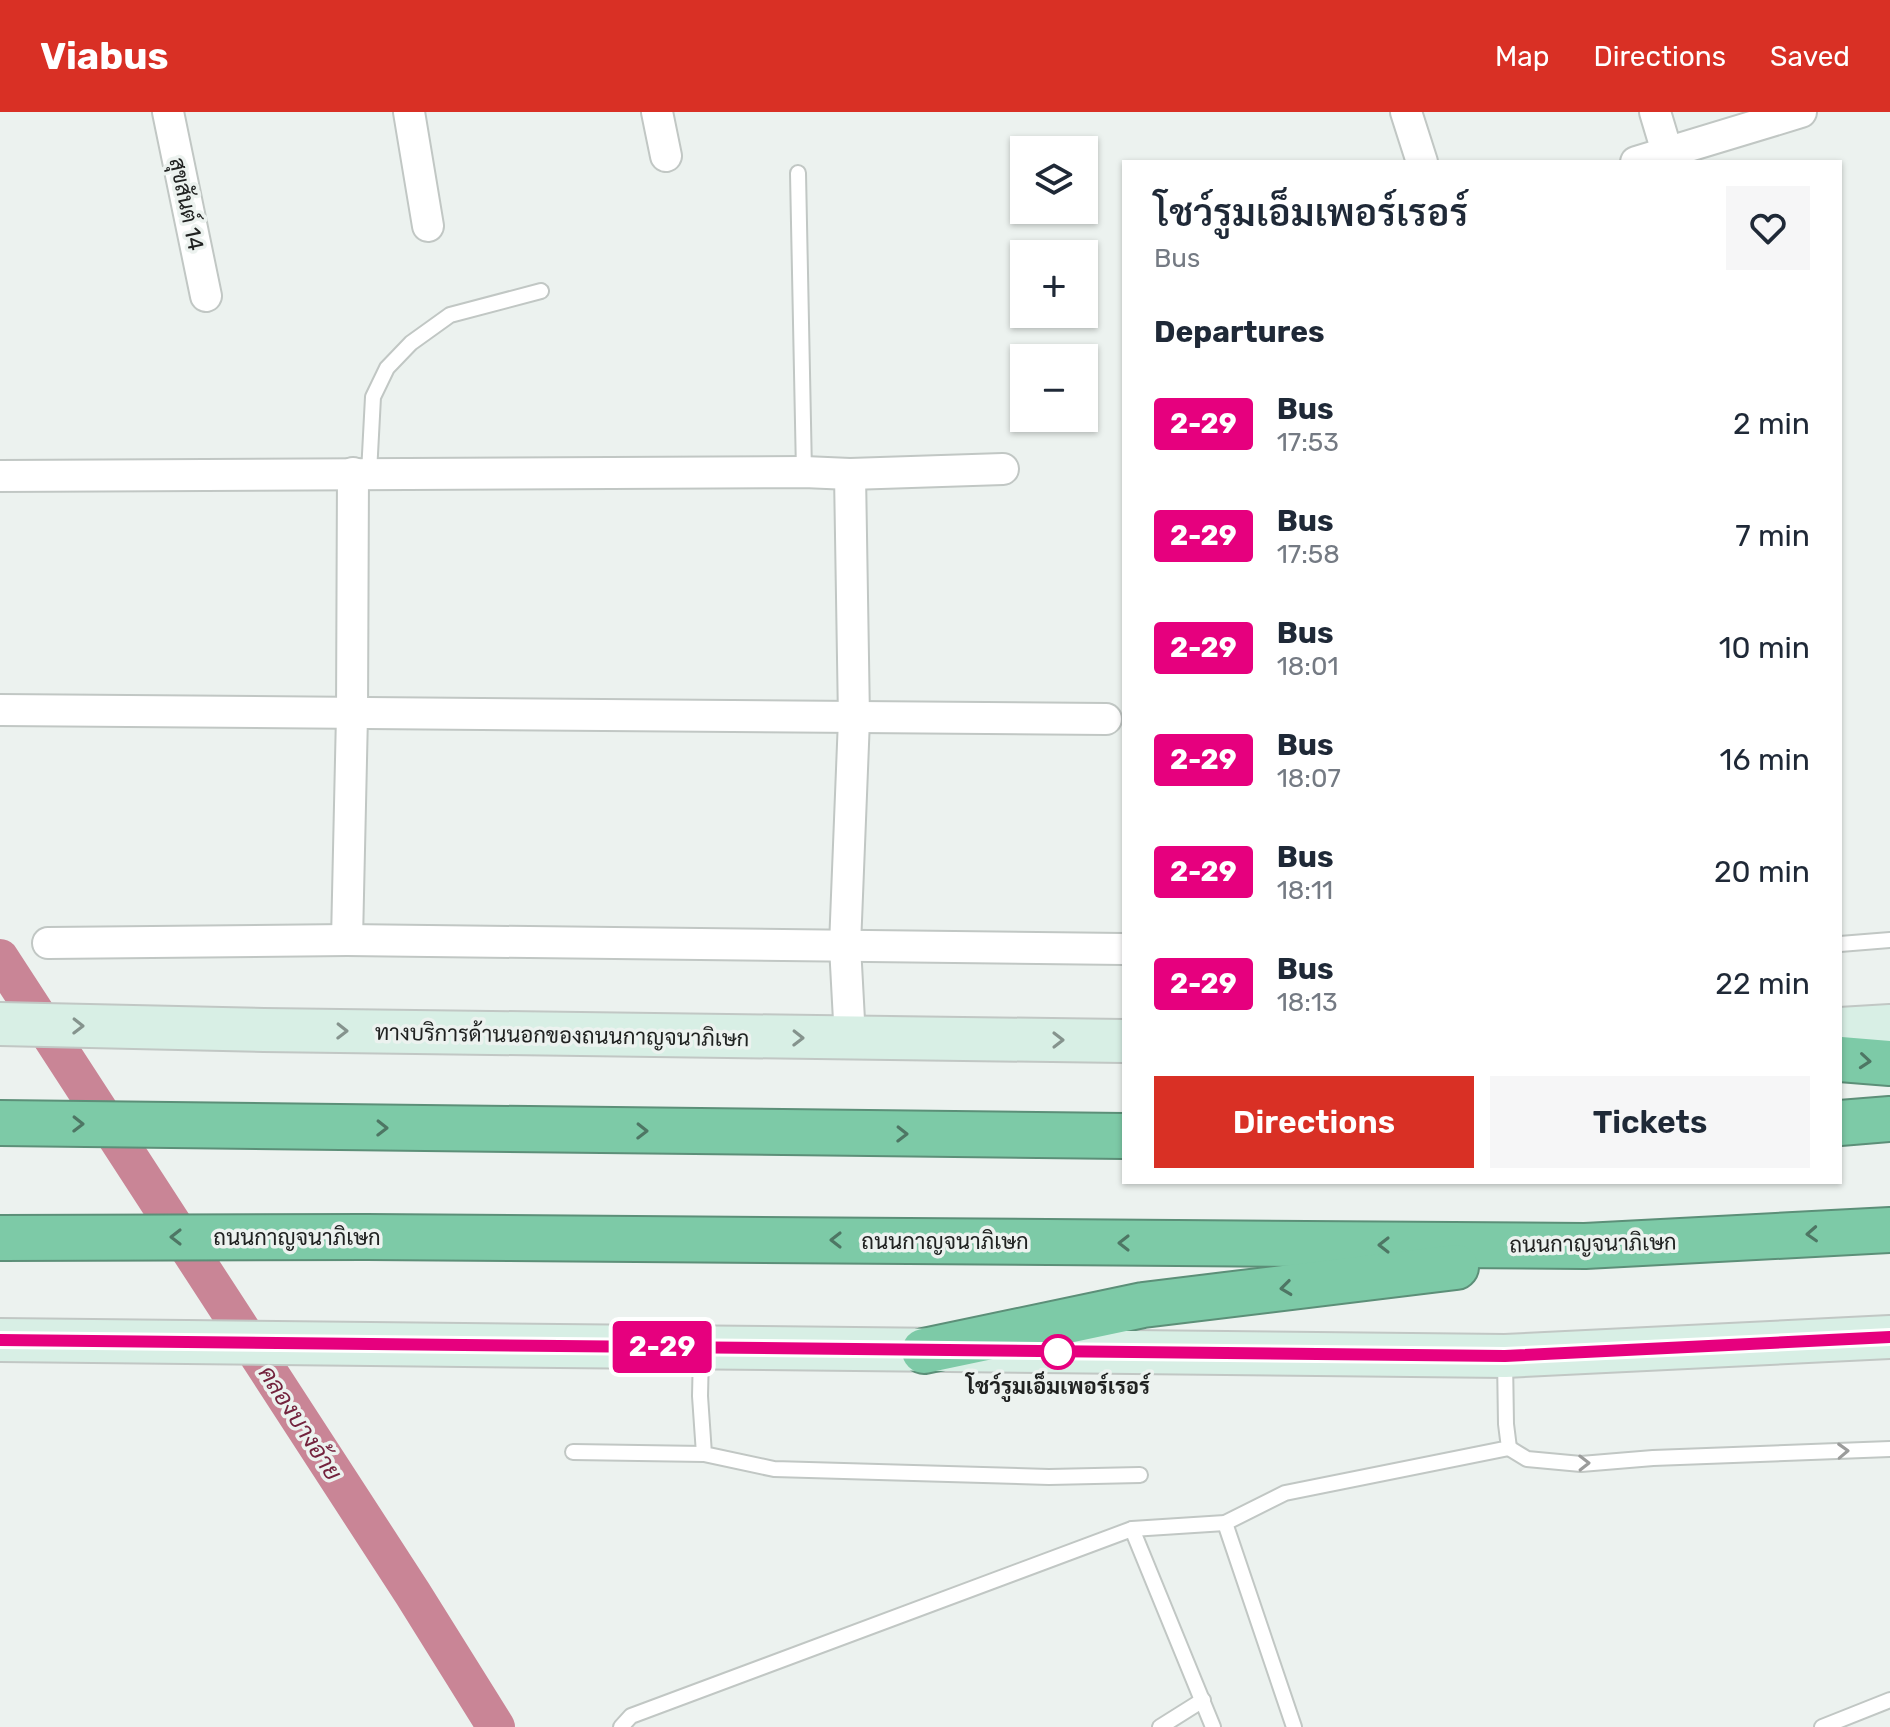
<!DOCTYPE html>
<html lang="en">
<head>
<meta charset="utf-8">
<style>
  body { margin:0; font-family:Rubik,Sarabun,sans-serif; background:#f6f6f7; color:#1f2937; height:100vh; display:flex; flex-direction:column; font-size:30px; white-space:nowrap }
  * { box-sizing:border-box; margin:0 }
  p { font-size:26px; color:#747a83 }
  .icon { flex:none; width:44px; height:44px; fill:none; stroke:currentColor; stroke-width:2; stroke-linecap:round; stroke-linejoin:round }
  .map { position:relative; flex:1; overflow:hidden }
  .panel { position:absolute; left:1122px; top:48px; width:720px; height:1024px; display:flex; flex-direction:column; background:#fff; border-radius:0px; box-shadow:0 2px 6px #0004 }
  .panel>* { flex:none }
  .badge { padding:0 16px; border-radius:6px; font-size:28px; line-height:52px }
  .fabs { position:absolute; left:1010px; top:24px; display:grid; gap:16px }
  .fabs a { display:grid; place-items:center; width:88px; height:88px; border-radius:0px; background:#fff; box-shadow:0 2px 6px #0004; font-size:40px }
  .map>.badge { position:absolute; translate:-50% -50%; box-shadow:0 0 0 4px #fff }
  h2 { padding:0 32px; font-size:30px; line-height:72px }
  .round { display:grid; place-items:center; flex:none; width:84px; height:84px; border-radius:0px; background:#f6f6f7 }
  .headline { display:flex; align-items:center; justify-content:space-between; height:136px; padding:0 32px }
  h1 { font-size:38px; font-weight:600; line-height:60px }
  .primary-button { display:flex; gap:16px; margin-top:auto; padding:16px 32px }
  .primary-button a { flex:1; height:92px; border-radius:0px; background:#d93025; color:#fff; font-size:32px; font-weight:600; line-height:92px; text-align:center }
  .primary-button a+a { background:#f6f6f7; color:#1f2937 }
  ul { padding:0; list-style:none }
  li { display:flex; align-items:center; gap:24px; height:112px; padding:0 32px }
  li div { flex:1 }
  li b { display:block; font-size:30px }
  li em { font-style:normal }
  li .badge { min-width:88px; font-weight:700; text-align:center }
  header { display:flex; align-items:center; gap:48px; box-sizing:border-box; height:112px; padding:0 40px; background:#d93025; color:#fff }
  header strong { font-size:38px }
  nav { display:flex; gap:44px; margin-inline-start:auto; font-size:28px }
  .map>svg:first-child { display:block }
</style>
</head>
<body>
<header>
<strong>Viabus</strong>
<nav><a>Map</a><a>Directions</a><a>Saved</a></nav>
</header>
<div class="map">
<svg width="1890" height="1615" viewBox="0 0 1890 1615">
  <rect width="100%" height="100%" fill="#ecf2ef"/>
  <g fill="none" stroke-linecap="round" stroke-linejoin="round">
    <path stroke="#c98596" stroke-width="38" d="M0 846 413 1482 496 1615"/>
    <g stroke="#c1c7c4" stroke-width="18">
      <g id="lane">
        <path d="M798 61 804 360"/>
        <path d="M369 361 373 285 387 256 411 231 450 203 541 179"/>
        <path d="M1840 832 1890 828"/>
        <path d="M701 1240 700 1284 704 1342 774 1357 1049 1365 1140 1363"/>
        <path d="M1509 1336 1527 1347 1581 1352 1653 1346 1890 1337"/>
        <path d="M573 1340 704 1342"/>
        <path d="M1225 1411 1294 1615"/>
        <path d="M1132 1417 1213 1615"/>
        <path d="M621 1615 631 1604 1132 1417 1225 1411 1285 1381 1509 1336 1506 1312 1505 1247"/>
        <path d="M1160 1615 1203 1588"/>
        <path d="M1822 1615 1890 1588"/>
      </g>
    </g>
    <g stroke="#c1c7c4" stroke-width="34">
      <g id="street">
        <path d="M168 0 206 184"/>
        <path d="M409 0 428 114"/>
        <path d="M657 0 666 44"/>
        <path d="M1406 0 1422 50"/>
        <path d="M1655 0 1670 50"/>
        <path d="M1636 50 1801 0"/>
        <path d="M850 362 854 607 845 834 850 927"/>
        <path d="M0 364 804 360 850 362 1003 357"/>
        <path d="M0 598 1106 607"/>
        <path d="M347 828 352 603 353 361"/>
        <path d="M48 831 347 828 1124 837"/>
      </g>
    </g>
    <g stroke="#c1c7c4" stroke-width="46">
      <g id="secondary">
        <path d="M0 912 264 918 1124 929"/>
        <path d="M1840 917 1890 914"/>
        <path d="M0 1228 1505 1244 1890 1225"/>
      </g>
    </g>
    <g stroke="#5c8f78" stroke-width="48">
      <g id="highway">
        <path d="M1840 947 1890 951"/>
        <path d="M0 1011 1124 1024"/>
        <path d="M1840 1011 1890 1007"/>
        <path d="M0 1126 366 1125 1585 1134 1890 1118"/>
        <path d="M924 1239 1143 1193 1456 1155"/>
      </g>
    </g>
    <use href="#lane" stroke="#fff" stroke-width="14"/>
    <use href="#street" stroke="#fff" stroke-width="30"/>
    <use href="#secondary" stroke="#d8efe5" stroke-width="42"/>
    <use href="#highway" stroke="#7dcaa7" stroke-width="44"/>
  </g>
  <defs><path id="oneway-chevron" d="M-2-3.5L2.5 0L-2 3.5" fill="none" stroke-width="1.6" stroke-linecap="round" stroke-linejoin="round" transform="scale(2)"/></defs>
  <g stroke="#85938d">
    <use href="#oneway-chevron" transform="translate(78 914) rotate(1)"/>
    <use href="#oneway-chevron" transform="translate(342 919) rotate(1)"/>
    <use href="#oneway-chevron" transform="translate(798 926) rotate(1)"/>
    <use href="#oneway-chevron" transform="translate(1058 928)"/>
  </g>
  <g stroke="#4e7664">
    <use href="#oneway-chevron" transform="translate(1865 949) rotate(5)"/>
    <use href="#oneway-chevron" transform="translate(78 1012) rotate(1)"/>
    <use href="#oneway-chevron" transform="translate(382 1016) rotate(1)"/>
    <use href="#oneway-chevron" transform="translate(642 1019) rotate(1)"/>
    <use href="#oneway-chevron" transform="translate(902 1022) rotate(1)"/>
    <use href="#oneway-chevron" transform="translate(1812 1122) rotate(177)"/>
    <use href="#oneway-chevron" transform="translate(176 1125) rotate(180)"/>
    <use href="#oneway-chevron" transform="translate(836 1128) rotate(-180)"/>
    <use href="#oneway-chevron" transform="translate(1124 1131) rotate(-180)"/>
    <use href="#oneway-chevron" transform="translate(1384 1133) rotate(-180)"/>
    <use href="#oneway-chevron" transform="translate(1286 1176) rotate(173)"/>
  </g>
  <g stroke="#9b9c9b">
    <use href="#oneway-chevron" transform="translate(1843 1339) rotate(-2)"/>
    <use href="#oneway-chevron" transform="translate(1584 1351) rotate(-1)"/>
  </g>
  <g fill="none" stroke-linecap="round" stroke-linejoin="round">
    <g stroke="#fff" stroke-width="18">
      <path id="line" d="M0 1228 1505 1244 1890 1225"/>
    </g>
    <use href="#line" stroke="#e6007e" stroke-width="12"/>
  </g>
  <circle fill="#fff" stroke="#e6007e" stroke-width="4" cx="1058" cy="1240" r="16"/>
  <g text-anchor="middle" stroke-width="7" stroke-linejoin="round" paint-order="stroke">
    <g font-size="22" fill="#202221" stroke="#ecf2ef">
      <text transform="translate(187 92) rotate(78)" y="8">สุขสันต์ 14</text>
      <text transform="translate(562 923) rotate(1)" y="8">ทางบริการด้านนอกของถนนกาญจนาภิเษก</text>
      <text x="297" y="1133">ถนนกาญจนาภิเษก</text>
      <text x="945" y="1137">ถนนกาญจนาภิเษก</text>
      <text transform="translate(1593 1131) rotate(-1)" y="8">ถนนกาญจนาภิเษก</text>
    </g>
    <g font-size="22" font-weight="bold" fill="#202221" stroke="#ecf2ef">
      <text x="1058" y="1282">โชว์รูมเอ็มเพอร์เรอร์</text>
    </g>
    <g font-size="24" font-style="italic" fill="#73223d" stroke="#ecf2ef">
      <text transform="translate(300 1311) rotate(57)" y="8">คลองบางอ้าย</text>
    </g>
  </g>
</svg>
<div class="fabs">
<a><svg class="icon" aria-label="layers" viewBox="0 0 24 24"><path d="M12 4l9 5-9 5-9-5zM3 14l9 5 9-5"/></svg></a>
<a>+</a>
<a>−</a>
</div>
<b class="badge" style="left:662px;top:1235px;background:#e6007e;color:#fff">2-29</b>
<section class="panel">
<div class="headline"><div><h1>โชว์รูมเอ็มเพอร์เรอร์</h1><p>Bus</p></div><a class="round"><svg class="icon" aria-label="heart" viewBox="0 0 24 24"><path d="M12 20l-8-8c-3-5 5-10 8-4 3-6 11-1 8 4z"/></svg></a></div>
<h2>Departures</h2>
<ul>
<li><span class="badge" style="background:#e6007e;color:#fff">2-29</span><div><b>Bus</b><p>17:53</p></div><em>2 min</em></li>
<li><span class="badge" style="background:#e6007e;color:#fff">2-29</span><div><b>Bus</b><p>17:58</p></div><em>7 min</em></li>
<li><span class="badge" style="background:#e6007e;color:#fff">2-29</span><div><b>Bus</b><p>18:01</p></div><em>10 min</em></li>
<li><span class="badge" style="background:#e6007e;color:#fff">2-29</span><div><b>Bus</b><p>18:07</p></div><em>16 min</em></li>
<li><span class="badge" style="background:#e6007e;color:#fff">2-29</span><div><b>Bus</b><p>18:11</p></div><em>20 min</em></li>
<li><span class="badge" style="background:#e6007e;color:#fff">2-29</span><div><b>Bus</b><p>18:13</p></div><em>22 min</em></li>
</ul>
<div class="primary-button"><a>Directions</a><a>Tickets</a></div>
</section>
</div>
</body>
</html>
